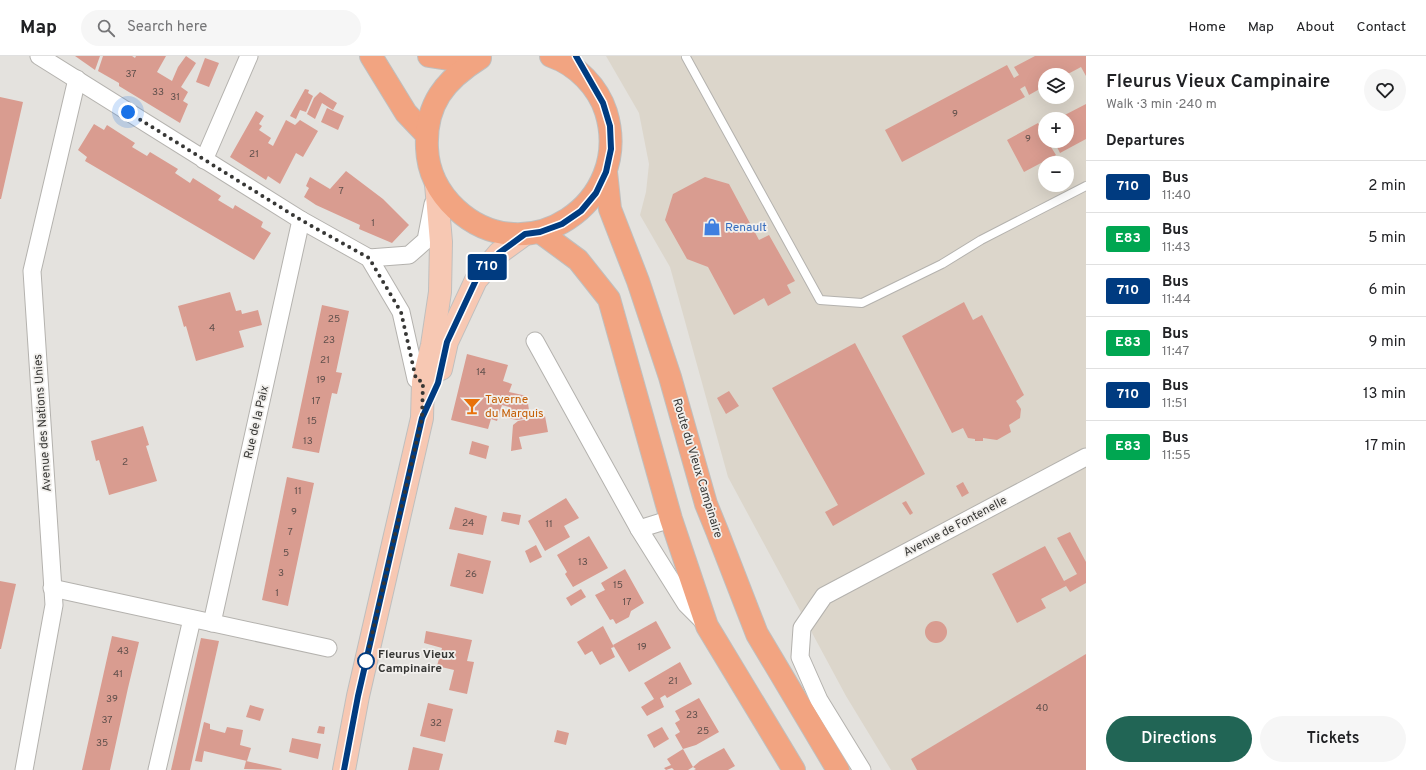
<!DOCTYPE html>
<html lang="en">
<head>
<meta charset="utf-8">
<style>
  body { margin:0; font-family:Overpass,sans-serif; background:#f6f6f6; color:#202124; height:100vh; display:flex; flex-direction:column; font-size:15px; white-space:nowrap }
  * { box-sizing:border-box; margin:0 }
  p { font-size:13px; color:#757577 }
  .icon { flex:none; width:22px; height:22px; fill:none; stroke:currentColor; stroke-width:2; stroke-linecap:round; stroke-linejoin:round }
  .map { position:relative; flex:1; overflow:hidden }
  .side { display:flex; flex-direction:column; background:#fff; width:340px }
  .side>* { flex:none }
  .badge { padding:0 8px; border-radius:3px; font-size:14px; line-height:26px }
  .tools { position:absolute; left:1038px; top:12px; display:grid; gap:8px }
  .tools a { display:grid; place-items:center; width:36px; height:36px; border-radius:50%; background:#fff; box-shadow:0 4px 16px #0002; font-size:20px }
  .you { position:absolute; width:20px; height:20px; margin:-10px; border:3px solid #fff; border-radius:50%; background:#1a73e8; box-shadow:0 0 0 6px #1a73e833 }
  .map>.badge { position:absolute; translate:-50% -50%; box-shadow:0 0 0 2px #fff }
  h2 { padding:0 20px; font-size:15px; line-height:36px }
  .round { display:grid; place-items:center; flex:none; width:42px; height:42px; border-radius:21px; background:#f6f6f6 }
  .overview { display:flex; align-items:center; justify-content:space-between; height:68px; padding:0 20px }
  h1 { font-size:19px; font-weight:600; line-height:30px }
  .primary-button { display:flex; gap:8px; margin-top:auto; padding:8px 20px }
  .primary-button a { flex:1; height:46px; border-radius:24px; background:#216555; color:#fff; font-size:16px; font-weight:600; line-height:46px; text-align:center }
  .primary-button a+a { background:#f6f6f6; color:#202124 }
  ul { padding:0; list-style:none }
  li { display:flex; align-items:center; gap:12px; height:52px; padding:0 20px; border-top:1px solid #e0e0e0 }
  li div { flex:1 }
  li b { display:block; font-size:15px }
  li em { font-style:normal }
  li .badge { min-width:44px; font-weight:700; text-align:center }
  header { display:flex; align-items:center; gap:24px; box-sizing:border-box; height:56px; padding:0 20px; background:#fff; border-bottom:1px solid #e0e0e0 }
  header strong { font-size:19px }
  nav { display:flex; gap:22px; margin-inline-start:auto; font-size:14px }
  .search { width:280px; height:36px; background:#f6f6f6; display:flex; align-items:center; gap:10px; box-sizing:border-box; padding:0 14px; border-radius:22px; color:#757577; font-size:15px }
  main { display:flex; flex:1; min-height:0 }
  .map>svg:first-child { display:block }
</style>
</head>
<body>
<header>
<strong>Map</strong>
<div class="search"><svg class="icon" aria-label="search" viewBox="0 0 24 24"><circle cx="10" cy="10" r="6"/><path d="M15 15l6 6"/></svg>Search here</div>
<nav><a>Home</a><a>Map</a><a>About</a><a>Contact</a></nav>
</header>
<main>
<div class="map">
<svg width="1086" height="714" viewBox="0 0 1086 714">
  <rect width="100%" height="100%" fill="#e4e2de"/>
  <path fill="#dcd6cb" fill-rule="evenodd" d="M606 0H1086V714H891L846 640 728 421 670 211 640 159 646 136 649 108 639 57ZM1045 19H1067V41H1045ZM1045 63H1067V85H1045ZM1045 107H1067V129H1045Z"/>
  <g fill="#d99c90">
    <path d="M75 0H100L95 14Z"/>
    <path d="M103 0H132L135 2 136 0H166L157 16 172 25 178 11 186 0 196 7 181 31 188 36 183 45 188 48 180 67 119 30V27L98 15Z"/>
    <path d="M1035 0H1086V20L1081 11 1066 19H1045V30L1029 39 1025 30 1020 33 1025 41 902 106 885 74 1007 9 1014 22 1019 19 1014 11Z"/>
    <path d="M205 2 219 7 209 31 196 26Z"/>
    <path d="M305 33 309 34 308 37 313 40 306 56 300 54 296 63 290 60Z"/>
    <path d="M320 36 337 47 333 54 322 47 315 63 307 58 314 42Z"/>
    <path d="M0 41 23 46 1 143H0Z"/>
    <path d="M1086 48V83L1060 97 1056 89 1051 91 1056 99 1024 116 1007 84 1038 67 1045 80V85H1067V63H1057Z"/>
    <path d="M327 52 344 60 338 74 321 66Z"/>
    <path d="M256 55 264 60 259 68 262 70 259 74 271 82 268 87 273 90 286 64 295 69 300 64 318 75 303 101 296 97 280 128 268 120 266 124 230 101Z"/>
    <path d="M94 68 104 74 107 69 135 87 132 91 147 100 150 96 178 113 175 117 190 127 193 122 221 140 218 144 233 153 235 149 263 166 261 171 271 177 254 204 85 105 87 101 78 94Z"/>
    <path d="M346 115 383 143 409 169 392 187 359 173 360 169 316 149 304 141 309 132 306 130 310 121 330 133Z"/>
    <path d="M705 121 729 128 759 184 769 179 795 225 787 229 791 237 768 250 764 242 734 259 708 211 687 203 665 164 673 138Z"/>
    <path d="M230 236 236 255 241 254 242 258 258 254 262 269 239 275 244 291 196 305 186 270 184 271 178 250Z"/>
    <path d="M964 246 973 264 982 259 1024 339 1016 345 1021 353 1020 362 1009 369 1011 376 997 384 983 382V385H975V383L968 382 963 372 952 377 902 280Z"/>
    <path d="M322 249 349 255 336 316 342 317 337 338 332 337 319 397 292 392Z"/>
    <path d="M855 287 925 418 833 470 825 456 838 449 772 332Z"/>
    <path d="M467 298 508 309 503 325 512 328 509 336 527 340 530 362 517 364 507 362 509 351 502 349 497 365 491 363 488 373 451 364Z"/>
    <path d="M729 335 739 350 726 358 717 342Z"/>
    <path d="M545 360 548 376 519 381 522 393 511 395 513 369 518 365Z"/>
    <path d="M143 370 149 389 146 390 157 425 109 439 99 404 96 405 91 385Z"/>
    <path d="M472 385 489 390 486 403 469 398Z"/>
    <path d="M287 421 314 427 288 550 262 544Z"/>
    <path d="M963 426 969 437 962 441 956 430Z"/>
    <path d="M566 442 579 462 564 470 570 481 545 495 528 465Z"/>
    <path d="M906 445 913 457 910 459 902 447Z"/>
    <path d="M455 451 487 460 483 479 449 473Z"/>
    <path d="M503 456 521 459 519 469 501 465Z"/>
    <path d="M1070 476 1086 506V527L1070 536 1066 530 1041 543 1046 552 1017 567 992 518 1045 490 1064 525 1077 518 1057 482Z"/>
    <path d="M589 480 608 512 573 531 565 518 567 516 557 499Z"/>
    <path d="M536 489 542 501 530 507 525 495Z"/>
    <path d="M458 497 491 505 483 538 450 530Z"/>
    <path d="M625 513 644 547 631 555 629 561 616 568 613 563 610 564 595 539 605 534 601 527Z"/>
    <path d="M0 525 16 528 1 593H0Z"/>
    <path d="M581 533 586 541 571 550 566 542Z"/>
    <path d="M656 565 671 592 629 616 613 589Z"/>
    <circle cx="936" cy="576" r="11"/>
    <path d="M603 570 614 591 611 592 615 601 600 609 592 595 585 599 577 586Z"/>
    <path d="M426 575 472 584 467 605 474 606 467 638 449 634 454 614 437 610 442 592 424 587Z"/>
    <path d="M112 580 139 586 128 632 110 714H82Z"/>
    <path d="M201 582 219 585 190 714H171Z"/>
    <path d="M1086 598V714H917L911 703Z"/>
    <path d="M680 606 692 628 667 642 665 639 660 642 664 651 647 660 641 651 654 643 644 627Z"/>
    <path d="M699 642 719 676 696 689 683 693 675 679 680 676 675 667 680 664 675 655Z"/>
    <path d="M428 647 453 653 445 686 420 680Z"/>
    <path d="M250 649 264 653 260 665 246 661Z"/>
    <path d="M204 666 210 668V673L225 677 227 671 243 674 240 689 251 692 247 705 204 695 202 706 195 705Z"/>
    <path d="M319 670 325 671 324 678 317 677Z"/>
    <path d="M662 671 669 683 654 692 647 679Z"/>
    <path d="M557 674 569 677 566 689 554 686Z"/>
    <path d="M292 682 321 688 318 703 289 696Z"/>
    <path d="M413 691 443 698 439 714H408Z"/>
    <path d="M724 692 735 710 728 714H694L696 713 693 711 700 705Z"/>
    <path d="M683 693 693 711 688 714H674L672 712 666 714 664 712 671 709 667 703Z"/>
    <path d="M246 705 282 713 281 714 244 713Z"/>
  </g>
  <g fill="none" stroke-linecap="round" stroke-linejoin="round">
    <g stroke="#b4b2ae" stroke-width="10">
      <path id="lane" d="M686 1 820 244 862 247 942 208 981 184 1086 130"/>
    </g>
    <g stroke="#b4b2ae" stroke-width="19">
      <g id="street">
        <path d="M39 0 301 164 369 202 401 256 416 323 423 326"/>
        <path d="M204 104 249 0"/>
        <path d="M369 202 409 199 426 184 433 148"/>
        <path d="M535 285 639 473"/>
        <path d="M671 463 639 473 686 548 704 566"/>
        <path d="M52 532 328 592"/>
        <path d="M212 567 301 164"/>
        <path d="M24 714 54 549 32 215 77 23"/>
        <path d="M157 714 192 563"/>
        <path d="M862 714 819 644 800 601 802 572 824 540 1086 401"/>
      </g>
    </g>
    <g stroke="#bfbfbe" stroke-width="24">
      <g id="primary">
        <path d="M441 313 447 286 476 224 499 197 525 178"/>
        <path d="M344 714 358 640 422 362 423 326 432 289 440 236 441 186 436 128"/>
      </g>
    </g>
    <g stroke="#bfbfbe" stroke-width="24">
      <g id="highway">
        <path d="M371 0 406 57 426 78"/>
        <path d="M429 0 455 4 479 2"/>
        <path d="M480 2C445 24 425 48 427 92 428 116 439 137 456 153 526 218 634 147 606 56 598 31 577 9 551 0"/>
        <path d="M606 116 610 153 638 225 670 321 706 448 717 475 757 578 838 714"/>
        <path d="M540 176 578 204 609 243 671 463 707 570 794 714"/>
      </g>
    </g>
    <use href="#lane" stroke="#fff" stroke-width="8"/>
    <use href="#street" stroke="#fff" stroke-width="17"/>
    <use href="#primary" stroke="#f7c8b3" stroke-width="22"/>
    <use href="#highway" stroke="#f2a481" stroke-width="22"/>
  </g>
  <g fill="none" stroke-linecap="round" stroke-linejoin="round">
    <g stroke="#fff" stroke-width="9">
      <path id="line" d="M344 714 358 640 422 362 438 327 447 286 476 224 499 197 525 178 540 176 562 168 581 155 596 137 606 116 611 93 610 70 603 47 576 0"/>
    </g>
    <use href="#line" stroke="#003b80" stroke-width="6"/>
    <path stroke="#373735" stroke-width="4" stroke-dasharray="0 7.2" d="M128 56 301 164 369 202 401 256 416 323 423 326 422 362 365 609 366 605"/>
  </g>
  <defs>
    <g id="shop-bare" transform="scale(1.38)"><path d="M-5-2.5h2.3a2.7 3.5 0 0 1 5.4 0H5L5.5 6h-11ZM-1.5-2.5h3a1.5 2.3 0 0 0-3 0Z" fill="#3f7fe0" stroke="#f1efec" stroke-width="2.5" paint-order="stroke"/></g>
    <g id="bar-bare" transform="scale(1.38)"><path d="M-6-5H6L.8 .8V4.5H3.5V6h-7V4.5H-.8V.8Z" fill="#e8710a" stroke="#f1efec" stroke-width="2.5" paint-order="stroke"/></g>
  </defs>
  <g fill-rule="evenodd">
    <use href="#shop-bare" x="712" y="171"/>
    <use href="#bar-bare" x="472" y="350"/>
  </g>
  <circle fill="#fff" stroke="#003b80" stroke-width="2" cx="366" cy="605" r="8"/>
  <g text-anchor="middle" stroke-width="3.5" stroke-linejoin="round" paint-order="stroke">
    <g font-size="10" fill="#60504c">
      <text x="131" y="21">37</text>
      <text x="158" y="39">33</text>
      <text x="175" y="44">31</text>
      <text x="955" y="61">9</text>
      <text x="1028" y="86">9</text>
      <text x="254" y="101">21</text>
      <text x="341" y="138">7</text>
      <text x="373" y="170">1</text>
      <text x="334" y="266">25</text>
      <text x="212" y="275">4</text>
      <text x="329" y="287">23</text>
      <text x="325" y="307">21</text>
      <text x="481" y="319">14</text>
      <text x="321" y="327">19</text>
      <text x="316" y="348">17</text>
      <text x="312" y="368">15</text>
      <text x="308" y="388">13</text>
      <text x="125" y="409">2</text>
      <text x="298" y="438">11</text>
      <text x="294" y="459">9</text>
      <text x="468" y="470">24</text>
      <text x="549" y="471">11</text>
      <text x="290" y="479">7</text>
      <text x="286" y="500">5</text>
      <text x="583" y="509">13</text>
      <text x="281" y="520">3</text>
      <text x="471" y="521">26</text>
      <text x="618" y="532">15</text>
      <text x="277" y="540">1</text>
      <text x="627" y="549">17</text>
      <text x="642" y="594">19</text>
      <text x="123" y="598">43</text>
      <text x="118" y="621">41</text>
      <text x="673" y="628">21</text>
      <text x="112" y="646">39</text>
      <text x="1042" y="655">40</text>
      <text x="692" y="662">23</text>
      <text x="107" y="667">37</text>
      <text x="436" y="670">32</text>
      <text x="703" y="678">25</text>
      <text x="102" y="690">35</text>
    </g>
    <g font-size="12" fill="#366cbe" stroke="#f1efec" text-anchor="start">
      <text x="725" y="175">Renault</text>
    </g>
    <g font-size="12" fill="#c56008" stroke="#f1efec" text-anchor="start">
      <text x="485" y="347">Taverne<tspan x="485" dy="14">du Marquis</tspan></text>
    </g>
    <g font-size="12" fill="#373735" stroke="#f1efec">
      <text transform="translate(256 366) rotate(-77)" y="4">Rue de la Paix</text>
      <text transform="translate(42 367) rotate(-94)" y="4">Avenue des Nations Unies</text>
      <text transform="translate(698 412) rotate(73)" y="4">Route du Vieux Campinaire</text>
      <text transform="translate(955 470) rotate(-28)" y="4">Avenue de Fontenelle</text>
    </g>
    <g font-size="12" font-weight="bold" fill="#373735" stroke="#f1efec" text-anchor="start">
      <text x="378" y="602">Fleurus Vieux<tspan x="378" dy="14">Campinaire</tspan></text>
    </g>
  </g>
</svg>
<div class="tools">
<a><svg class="icon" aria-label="layers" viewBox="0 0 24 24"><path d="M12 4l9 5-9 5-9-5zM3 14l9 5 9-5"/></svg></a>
<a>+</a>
<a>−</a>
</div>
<div class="you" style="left:128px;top:56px"></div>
<b class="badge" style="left:487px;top:211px;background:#003b80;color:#fff">710</b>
</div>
<section class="side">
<div class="overview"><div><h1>Fleurus Vieux Campinaire</h1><p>Walk · 3 min · 240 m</p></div><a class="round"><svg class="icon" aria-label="heart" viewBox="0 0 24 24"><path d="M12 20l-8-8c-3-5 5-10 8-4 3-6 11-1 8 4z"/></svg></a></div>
<h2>Departures</h2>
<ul>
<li><span class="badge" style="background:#003b80;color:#fff">710</span><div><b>Bus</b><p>11:40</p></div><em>2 min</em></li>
<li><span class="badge" style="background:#00a651;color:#fff">E83</span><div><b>Bus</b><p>11:43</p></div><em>5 min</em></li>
<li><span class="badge" style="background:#003b80;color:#fff">710</span><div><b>Bus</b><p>11:44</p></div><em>6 min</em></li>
<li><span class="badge" style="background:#00a651;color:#fff">E83</span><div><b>Bus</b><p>11:47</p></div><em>9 min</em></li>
<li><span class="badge" style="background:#003b80;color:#fff">710</span><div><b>Bus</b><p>11:51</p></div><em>13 min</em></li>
<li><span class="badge" style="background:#00a651;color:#fff">E83</span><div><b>Bus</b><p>11:55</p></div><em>17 min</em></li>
</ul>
<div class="primary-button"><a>Directions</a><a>Tickets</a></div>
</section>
</main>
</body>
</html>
